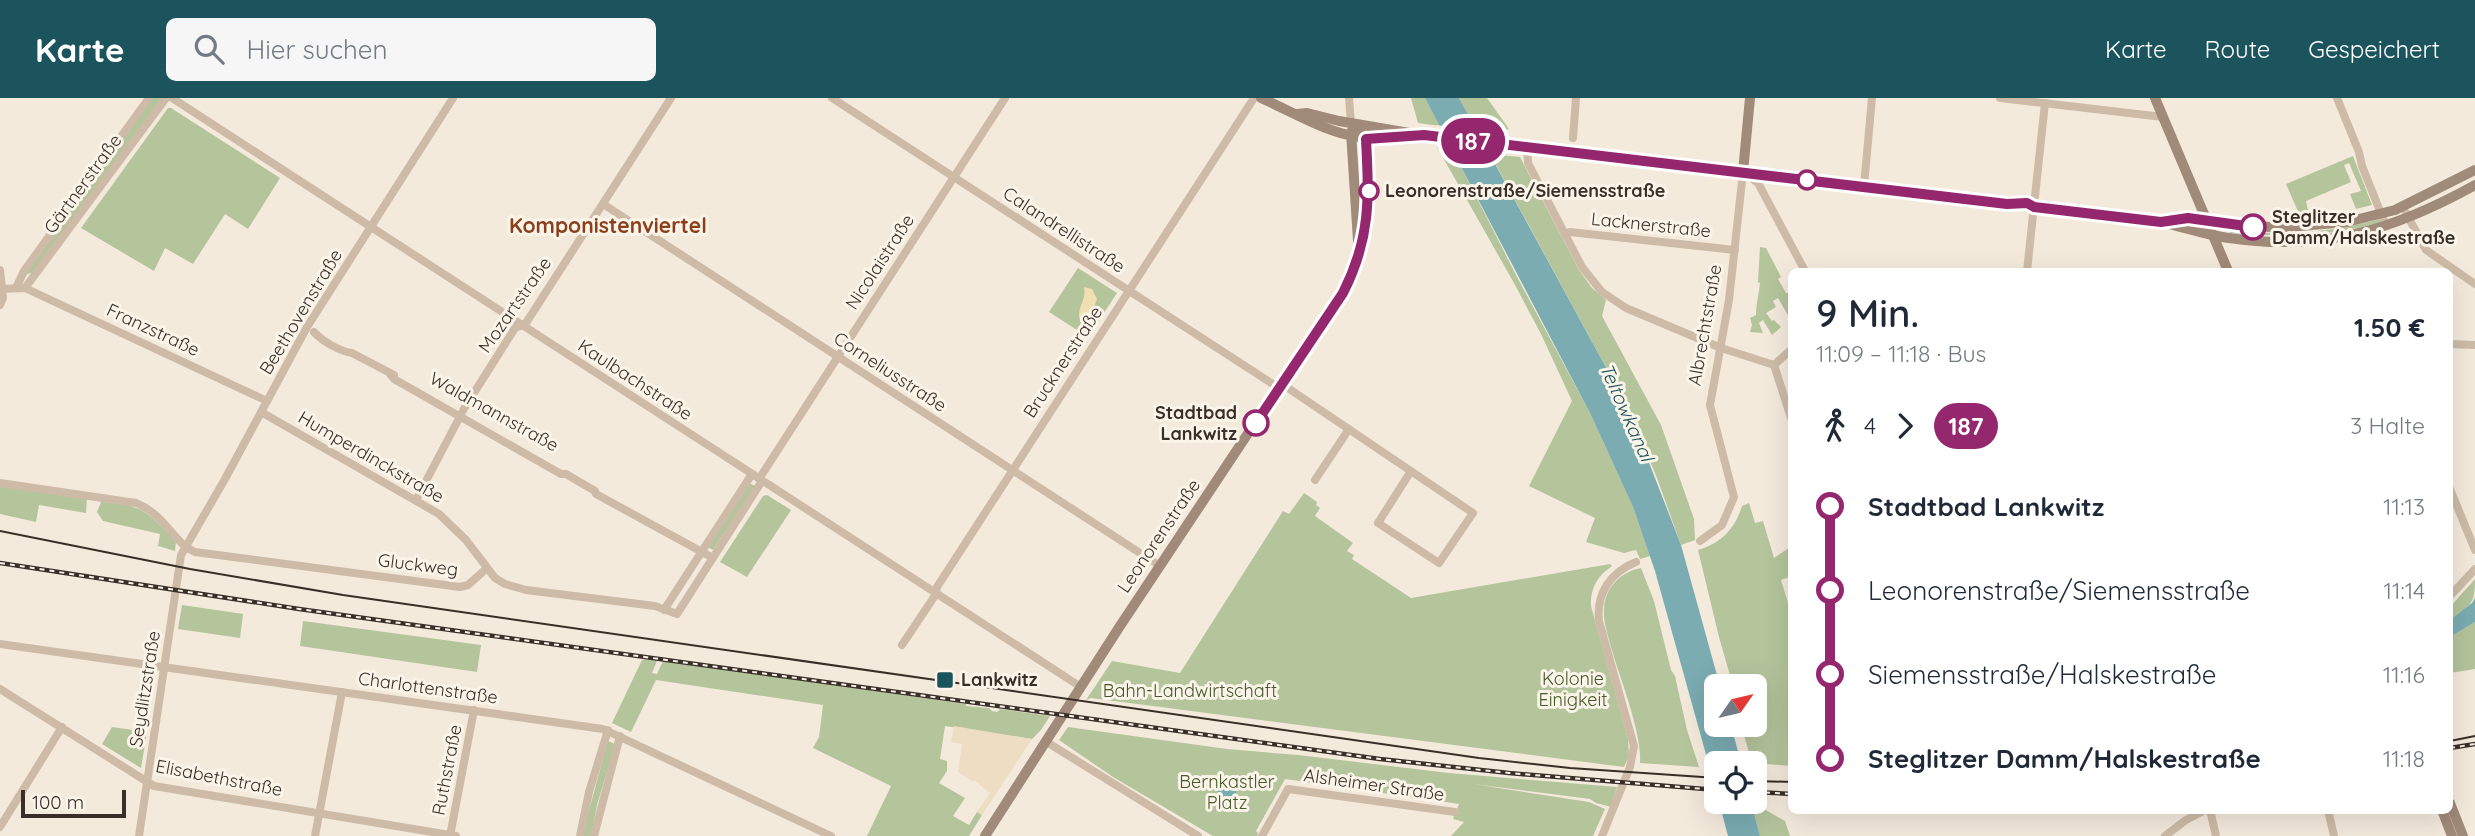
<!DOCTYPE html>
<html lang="de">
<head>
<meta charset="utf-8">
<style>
  body { margin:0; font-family:Quicksand,sans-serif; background:#f6f6f7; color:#1f2937; height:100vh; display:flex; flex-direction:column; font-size:26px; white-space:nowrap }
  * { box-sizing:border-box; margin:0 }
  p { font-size:23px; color:#747a83 }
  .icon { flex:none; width:38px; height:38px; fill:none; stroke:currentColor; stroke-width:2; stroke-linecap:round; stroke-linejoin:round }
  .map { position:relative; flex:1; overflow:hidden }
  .panel { position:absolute; left:1788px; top:170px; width:665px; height:546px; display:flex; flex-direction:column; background:#fff; border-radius:10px; box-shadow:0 7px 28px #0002 }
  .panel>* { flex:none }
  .badge { padding:0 14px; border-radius:23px; font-size:24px; line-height:46px }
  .needle { width:46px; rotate:56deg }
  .controls { position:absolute; left:1704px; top:576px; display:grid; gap:14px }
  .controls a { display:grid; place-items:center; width:63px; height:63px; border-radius:10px; background:#fff; box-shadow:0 7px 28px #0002; font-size:35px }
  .scale { position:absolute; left:21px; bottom:18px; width:105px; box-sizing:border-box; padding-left:7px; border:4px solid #392f28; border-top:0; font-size:19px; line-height:24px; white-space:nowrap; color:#392f28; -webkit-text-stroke:5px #fbf4e9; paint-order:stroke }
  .map>.badge { position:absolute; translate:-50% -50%; box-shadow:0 0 0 4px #fff }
  .legs { display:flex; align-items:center; gap:10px; height:77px; padding:0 28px; font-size:23px }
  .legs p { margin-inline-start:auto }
  .overview { display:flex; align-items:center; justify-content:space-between; height:119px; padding:0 28px }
  h1 { font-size:38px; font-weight:600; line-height:52px }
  ul { padding:0 28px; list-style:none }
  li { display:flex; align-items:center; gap:24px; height:84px; font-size:26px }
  li i { display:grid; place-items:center; width:10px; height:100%; margin:0 9px; background:currentColor }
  li i::after { content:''; width:18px; height:18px; margin:-9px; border:5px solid; border-radius:50%; background:#fff }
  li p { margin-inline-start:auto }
  li:first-child i { background:linear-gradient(#0000 50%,currentColor 0) }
  li:last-child i { background:linear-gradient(currentColor 50%,#0000 0) }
  header { display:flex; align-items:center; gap:42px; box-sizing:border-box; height:98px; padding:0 35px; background:#1b545d; color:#fff }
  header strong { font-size:33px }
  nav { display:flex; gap:38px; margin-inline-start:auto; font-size:24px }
  .search { width:490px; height:63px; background:#f6f6f7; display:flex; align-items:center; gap:18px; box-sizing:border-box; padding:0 24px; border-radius:10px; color:#747a83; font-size:26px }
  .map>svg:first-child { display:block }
</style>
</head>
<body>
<header>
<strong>Karte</strong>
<div class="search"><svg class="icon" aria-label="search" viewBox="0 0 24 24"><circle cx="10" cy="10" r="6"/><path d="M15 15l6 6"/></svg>Hier suchen</div>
<nav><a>Karte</a><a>Route</a><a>Gespeichert</a></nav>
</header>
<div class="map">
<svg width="2475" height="738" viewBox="0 0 2475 738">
  <rect width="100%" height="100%" fill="#f4eadc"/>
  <g fill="#b4c49b">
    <path d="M152 0H162L36 173 25 177Z"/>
    <path d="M1411 0H1425L1440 28 1418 25Z"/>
    <path d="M1459 0H1487L1509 31 1496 35 1476 32Z"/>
    <path d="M168 10H171L280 80 248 131 225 116 193 166 165 150 154 173 81 130Z"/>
    <path d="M1437 49 1452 51 1516 177 1590 315 1633 409 1650 458 1640 461 1636 452 1624 455 1586 444 1595 420 1529 388 1572 303 1541 236 1514 185Z"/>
    <path d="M1490 56 1520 59 1579 172 1592 190 1606 202 1602 218 1661 327 1694 421 1695 442 1681 447 1657 380 1627 308Z"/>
    <path d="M2353 58 2372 107 2356 111 2350 96 2361 93 2349 65 2344 67 2351 84 2306 103 2309 117 2300 118 2286 86Z"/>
    <path d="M2380 121 2382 124C2331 139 2283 139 2230 135L2229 132C2280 138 2330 135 2380 121Z"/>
    <path d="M1760 149 1766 150 1781 179 1778 181 1786 195H1789L1792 201V218L1789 219 1778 200 1773 203 1776 209 1766 215 1772 223 1774 222 1781 229 1772 237 1763 222 1759 225 1763 235 1750 234 1752 227 1750 220 1756 217C1756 206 1759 196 1760 185L1758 184Z"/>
    <path d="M1078 170 1117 195 1088 239 1049 214Z"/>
    <path d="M749 385 755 388 713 452 708 449Z"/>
    <path d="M0 388 87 400 86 415 39 407 36 424 0 416Z"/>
    <path d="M1304 395 1317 404 1316 407 1320 410 1315 418 1353 445 1347 453 1354 457 1352 461 1411 500 1610 466 1612 468C1597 478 1590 491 1591 508L1628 641 1629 658 1624 669 1091 600 1086 602 1112 563 1180 575 1283 413 1289 416Z"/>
    <path d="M767 397 791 412 747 479 720 464 763 398Z"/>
    <path d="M101 404C144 407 146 413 176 443L175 453 158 448 160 436 103 423 97 414Z"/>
    <path d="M1749 405 1755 425 1763 423 1774 460 1792 448V478L1781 482 1792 518V668L1752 665 1741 627 1755 626V588H1733L1719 539 1698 452C1721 445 1735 431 1742 408Z"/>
    <path d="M1641 470 1654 503 1671 572 1675 578 1687 632 1699 669 1640 665C1642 634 1620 581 1611 549 1608 537 1603 524 1604 511 1605 490 1620 474 1641 470Z"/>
    <path d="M2475 481C2475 508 2470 507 2450 522V509Z"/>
    <path d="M182 507 243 516 240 540 178 531Z"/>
    <path d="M303 523 481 547 477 574 300 548Z"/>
    <path d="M2475 524V571L2450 575V539Z"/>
    <path d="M649 561 657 563 652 575 657 576 663 563 966 606V608L989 610 992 613 997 614 1000 611 1050 618 1041 632 1032 641 945 628 940 661 947 663V673L939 685 965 700 953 718 969 727 977 714 982 717 969 738H867L891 688 813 650 819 639 823 607 656 582 631 634 612 625 642 562Z"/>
    <path d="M112 629 147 634 141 670 102 646Z"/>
    <path d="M1068 629 1227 651 1298 657 1449 675 1617 689 1611 709 1596 705 1590 701 1473 686 1589 704 1605 711 1593 738H1451L1464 724 1453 721 1459 706 1285 681 1256 733 1258 735 1257 738H1213L1113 679 1059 642Z"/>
    <path d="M608 643 615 646 597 707 591 738H582Z"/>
    <path d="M1757 707 1785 723 1790 738H1760L1752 708Z"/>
  </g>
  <path fill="#f1dfb2" d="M1084 189 1092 191 1097 201 1092 215 1080 222C1076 210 1087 202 1084 189Z"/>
  <path fill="#ecddc3" d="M954 628 1032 641 982 717 977 714 990 695 974 682 973 684 958 674 962 646 951 644Z"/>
  <g fill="#7aacb2">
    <path d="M1425 0H1459L1627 308 1681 447 1720 588H1717V626L1731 627 1741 665H1717V696L1655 473 1633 409 1590 315Z"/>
    <path d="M2475 500V524L2450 539V522L2472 505Z"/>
    <path d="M1229 682 1235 686C1238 699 1237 707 1223 712L1218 708C1215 694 1217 690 1229 682Z"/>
    <path d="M1719 704H1751L1760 738H1728Z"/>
  </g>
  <path fill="#f4eadc" d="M1436 27 1480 33 1494 56 1448 51Z"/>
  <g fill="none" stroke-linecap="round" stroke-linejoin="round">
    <g stroke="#cdbba7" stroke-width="8">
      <path d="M172 0 1081 589"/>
      <path d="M832 0 1279 290"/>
      <path d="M1349 0 1351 25"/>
      <path d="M2000 0 2163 19"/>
      <path d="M2337 0 2359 54 2362 68 2386 128"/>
      <path d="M1573 40 1576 0"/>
      <path d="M1527 49 1528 65 1582 169 1602 194 1626 210 1721 250 1774 267"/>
      <path d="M1864 88 1872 0"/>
      <path d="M603 106 1160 468"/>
      <path d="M2406 115 2426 152 2475 186"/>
      <path d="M1565 136 1570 134 1735 152"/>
      <path d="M0 172 3 200 0 207"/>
      <path d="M2027 173 2045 5"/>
      <path d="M16 190 24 173 149 0"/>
      <path d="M25 190 166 0"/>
      <path d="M0 191 25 190 267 303"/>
      <path d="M314 234C322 243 339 253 352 255L394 277"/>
      <path d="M2450 246 2475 247"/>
      <path d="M1774 267 1792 323"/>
      <path d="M1774 267 1792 251"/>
      <path d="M390 276 394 281 561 376H566L595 393 596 396 713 460"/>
      <path d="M1282 286 1473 415 1439 465 1378 425 1411 373"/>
      <path d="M261 314 439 416 466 442 495 480 505 486 526 492 655 508 677 516 762 383"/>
      <path d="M759 381 1005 0"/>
      <path d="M1315 382 1349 331"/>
      <path d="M0 385 136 405C166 417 173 445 195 454L460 489 468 487 486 471"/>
      <path d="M2450 391 2475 452"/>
      <path d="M416 402 465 309 515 230 526 225 671 0"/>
      <path d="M1700 443 1722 427 1734 399 1710 307 1729 202 1743 74 1758 85 1805 173"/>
      <path d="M2450 498 2475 471"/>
      <path d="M664 512 752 376"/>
      <path d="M0 546 603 631 831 738"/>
      <path d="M902 547 936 496 937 489 1254 0"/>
      <path d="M0 591 154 688 456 738"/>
      <path d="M1045 643 1198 738"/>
      <path d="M2210 712 2216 738"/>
      <path d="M2328 712 2334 738"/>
      <path d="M0 729 62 629"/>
      <path d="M139 738 181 457 225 381 307 229 453 0"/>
      <path d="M315 738 342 594"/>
      <path d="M450 738 474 612"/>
      <path d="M580 738 589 694 608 632"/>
      <path d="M594 738 620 638"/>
      <path d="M1262 738 1288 691 1455 714"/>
      <path d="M1602 738 1630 669 1634 648 1599 523C1596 495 1611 474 1636 464"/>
      <path d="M2165 738 2186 722 2205 712"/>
    </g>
    <g stroke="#a08a79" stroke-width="10">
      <path d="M1261 0C1317 25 1348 50 1413 37"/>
      <path d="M2155 0 2228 173"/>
      <path d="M1297 16 1307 15 1339 23 1415 36 2007 106 2023 104 2034 109C2076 114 2120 115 2161 124 2184 129 2206 137 2229 140 2322 154 2394 132 2475 87"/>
      <path d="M1351 34 1358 143"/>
      <path d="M1743 74 1750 0"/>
      <path d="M2165 123 2188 120 2278 130 2347 124 2395 112 2475 72"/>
      <path d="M2450 705 2463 738"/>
      <path d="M2442 712 2452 738"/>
      <path d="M985 738 1120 528 1348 185 1365 135 1369 93 1366 41 1351 25"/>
    </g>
    <g stroke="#392f28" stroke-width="2">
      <path d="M0 433 190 471 343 497 1479 660 1570 670 1717 680"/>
      <path d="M2450 643 2475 638"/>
      <path d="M1755 683 1792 684"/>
    </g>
    <g stroke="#392f28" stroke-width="4.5">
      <g id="rail">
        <path d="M0 465 299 511 1380 661 1509 675 1717 692"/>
        <path d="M2450 650 2475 646"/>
        <path d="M1755 694 1792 696"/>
      </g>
    </g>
    <use href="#rail" stroke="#fbf4e9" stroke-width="2" stroke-dasharray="5" stroke-linecap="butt"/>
  </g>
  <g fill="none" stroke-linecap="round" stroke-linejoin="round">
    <g stroke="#fff" stroke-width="16">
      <path id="line-1" d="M1256 325 1343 195C1371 140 1369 100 1366 41L1424 37 2007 106 2027 105 2034 109 2161 124 2188 120 2253 129"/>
    </g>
    <use href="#line-1" stroke="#95276e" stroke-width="10"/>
  </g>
  <g fill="#fff" stroke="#95276e" stroke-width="3.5">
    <circle cx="1807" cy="82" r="9"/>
    <circle cx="1369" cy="93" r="9"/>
    <circle cx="2253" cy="129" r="12"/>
    <circle cx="1256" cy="325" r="12"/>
  </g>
  <rect fill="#1b545d" stroke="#fbf4e9" stroke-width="2.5" x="936" y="573" width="18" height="18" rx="3.5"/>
  <g text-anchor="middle" stroke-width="6" stroke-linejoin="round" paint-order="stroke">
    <g font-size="18" fill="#392f28" stroke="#fbf4e9">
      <text transform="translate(83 86) rotate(-54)" y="6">Gärtnerstraße</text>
      <text transform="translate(1651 127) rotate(6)" y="6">Lacknerstraße</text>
      <text transform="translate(1064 132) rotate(33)" y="6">Calandrellistraße</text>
      <text transform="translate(880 164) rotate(-57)" y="6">Nicolaistraße</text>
      <text transform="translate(515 207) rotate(-55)" y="6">Mozartstraße</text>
      <text transform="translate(301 214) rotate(-59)" y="6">Beethovenstraße</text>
      <text transform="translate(1705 227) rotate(-80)" y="6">Albrechtstraße</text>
      <text transform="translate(153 232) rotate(25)" y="6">Franzstraße</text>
      <text transform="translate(1063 264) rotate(-57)" y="6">Brucknerstraße</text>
      <text transform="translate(890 274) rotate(33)" y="6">Corneliusstraße</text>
      <text transform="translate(635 282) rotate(33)" y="6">Kaulbachstraße</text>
      <text transform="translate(494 314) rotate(29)" y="6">Waldmannstraße</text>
      <text transform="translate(371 359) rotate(30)" y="6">Humperdinckstraße</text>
      <text transform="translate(1159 438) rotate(-56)" y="6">Leonorenstraße</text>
      <text transform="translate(418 467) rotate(7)" y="6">Gluckweg</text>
      <text transform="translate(428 590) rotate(8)" y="6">Charlottenstraße</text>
      <text transform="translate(145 591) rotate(-81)" y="6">Seydlitzstraße</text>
      <text transform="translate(447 672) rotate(-79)" y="6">Ruthstraße</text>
      <text transform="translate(219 680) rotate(11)" y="6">Elisabethstraße</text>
      <text transform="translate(1374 687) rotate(8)" y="6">Alsheimer Straße</text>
    </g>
    <g font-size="18" font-weight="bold" fill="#392f28" stroke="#fbf4e9" text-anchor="start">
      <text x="1385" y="99">Leonorenstraße/Siemensstraße</text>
      <text x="2272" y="125">Steglitzer<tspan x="2272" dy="21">Damm/Halskestraße</tspan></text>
      <text x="1237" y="321" text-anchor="end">Stadtbad<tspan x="1237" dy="21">Lankwitz</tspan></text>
    </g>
    <g font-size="18" fill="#45592b" stroke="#fbf4e9">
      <text x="1573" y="587">Kolonie<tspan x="1573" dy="21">Einigkeit</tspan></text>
      <text x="1190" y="599">Bahn-Landwirtschaft</text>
      <text x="1227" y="690">Bernkastler<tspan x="1227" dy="21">Platz</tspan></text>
    </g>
    <g font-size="18" font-weight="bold" fill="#392f28" stroke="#fbf4e9" text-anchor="start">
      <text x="961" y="588">Lankwitz</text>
    </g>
    <g font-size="19" font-style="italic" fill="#1b545d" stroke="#fbf4e9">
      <text transform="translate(1627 314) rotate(66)" y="7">Teltowkanal</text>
    </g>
    <g font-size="21" font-weight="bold" fill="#8c3f1d" stroke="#fbf4e9">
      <text x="608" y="135">Komponistenviertel</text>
    </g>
  </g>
</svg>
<div class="controls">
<a><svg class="needle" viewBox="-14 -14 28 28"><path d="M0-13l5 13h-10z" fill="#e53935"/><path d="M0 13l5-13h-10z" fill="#747a83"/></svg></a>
<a><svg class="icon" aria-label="locate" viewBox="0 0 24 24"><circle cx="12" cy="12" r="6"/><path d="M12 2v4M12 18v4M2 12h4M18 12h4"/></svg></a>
</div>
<div class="scale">100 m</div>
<b class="badge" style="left:1473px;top:43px;background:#95276e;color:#fff">187</b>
<section class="panel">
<div class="overview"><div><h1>9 Min.</h1><p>11:09 – 11:18 · Bus</p></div><b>1.50 €</b></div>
<div class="legs"><svg class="icon" aria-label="walk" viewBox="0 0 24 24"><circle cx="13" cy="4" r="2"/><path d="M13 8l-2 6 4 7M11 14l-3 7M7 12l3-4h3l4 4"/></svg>4<svg class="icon" aria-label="forward" viewBox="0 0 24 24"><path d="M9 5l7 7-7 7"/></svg><b class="badge" style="background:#95276e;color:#fff">187</b><p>3 Halte</p></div>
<ul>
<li><i style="color:#95276e"></i><b>Stadtbad Lankwitz</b><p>11:13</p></li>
<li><i style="color:#95276e"></i><span>Leonorenstraße/Siemensstraße</span><p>11:14</p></li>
<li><i style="color:#95276e"></i><span>Siemensstraße/Halskestraße</span><p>11:16</p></li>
<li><i style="color:#95276e"></i><b>Steglitzer Damm/Halskestraße</b><p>11:18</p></li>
</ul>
</section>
</div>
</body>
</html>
